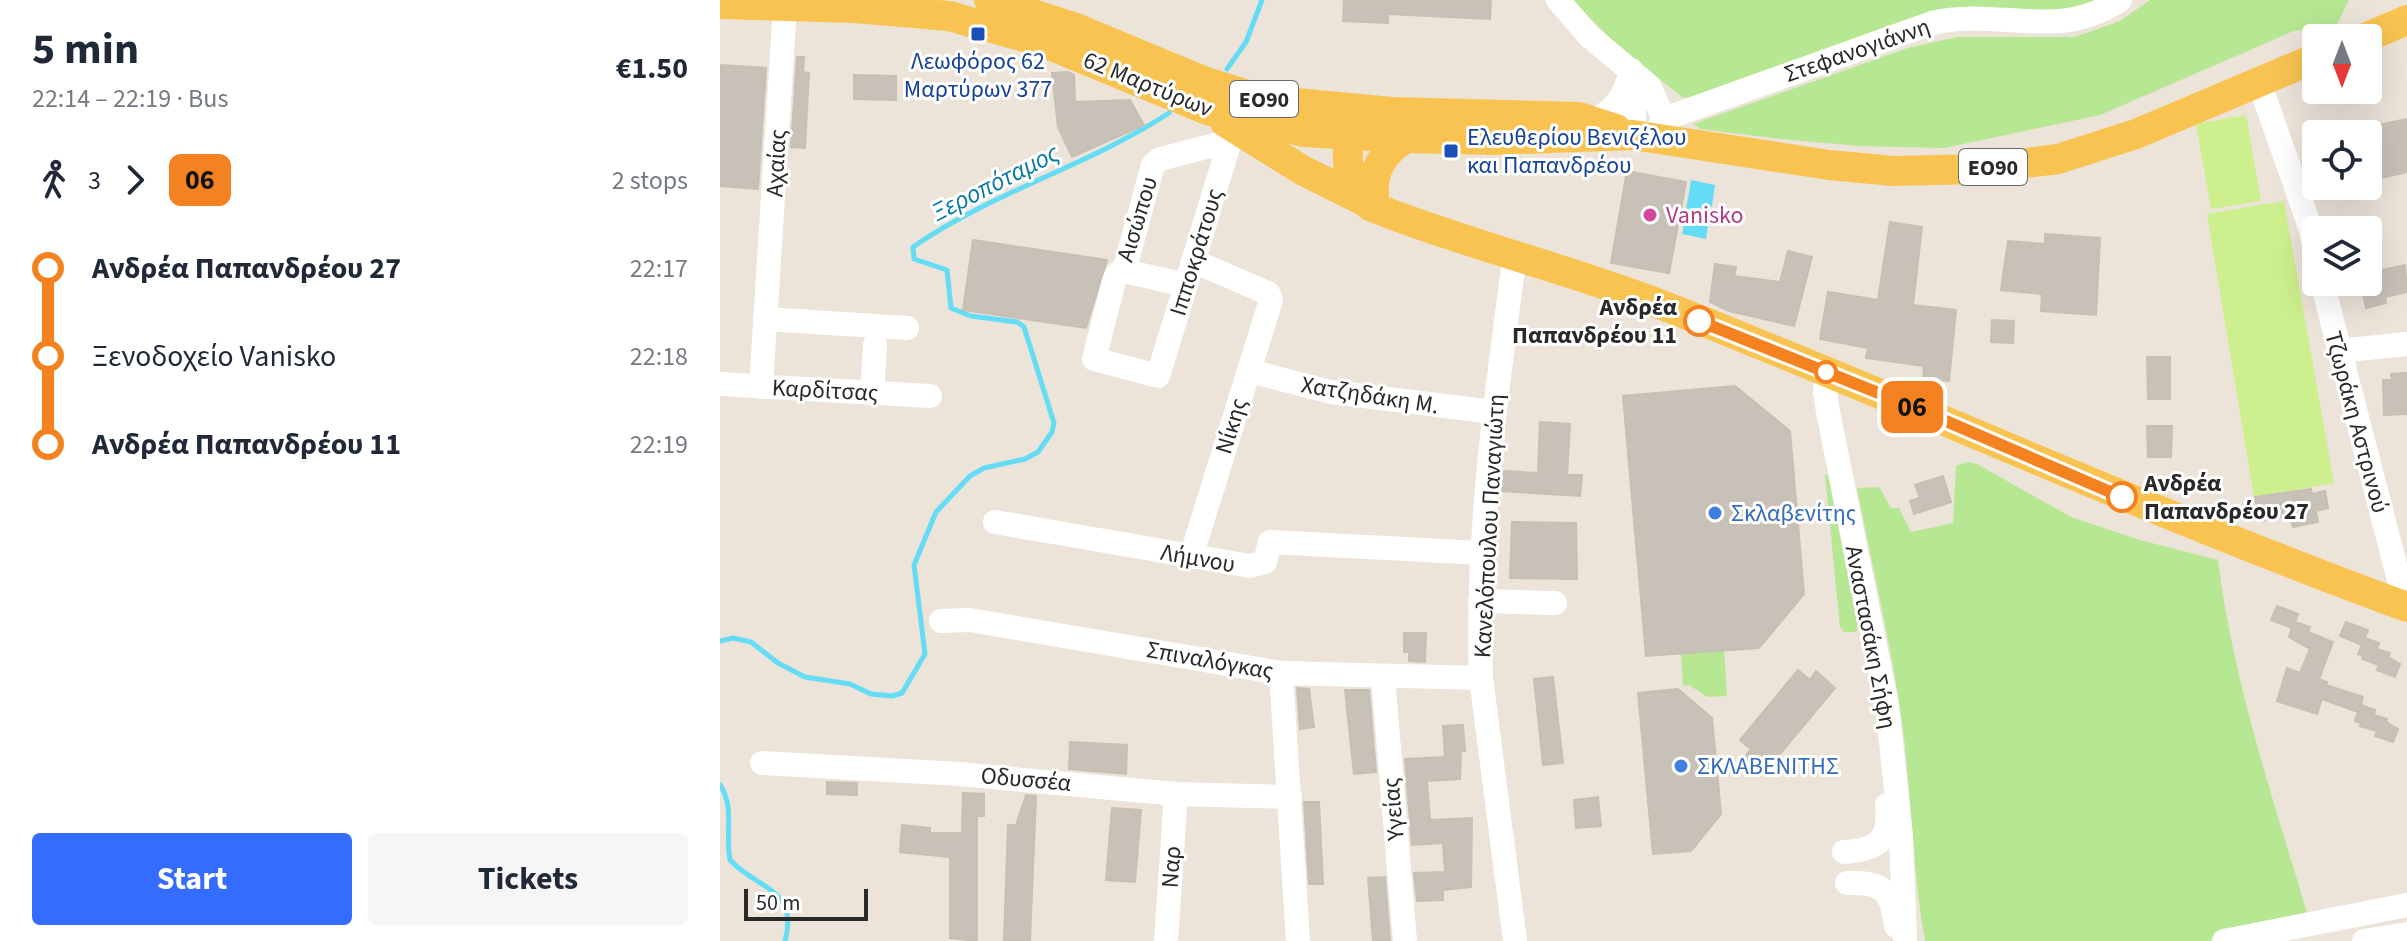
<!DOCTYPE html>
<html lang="en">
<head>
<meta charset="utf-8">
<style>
  body { margin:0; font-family:"Source Sans 3",sans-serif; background:#f6f6f7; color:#1f2937; height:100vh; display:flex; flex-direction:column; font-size:30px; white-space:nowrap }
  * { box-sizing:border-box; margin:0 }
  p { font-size:26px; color:#747a83 }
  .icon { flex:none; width:44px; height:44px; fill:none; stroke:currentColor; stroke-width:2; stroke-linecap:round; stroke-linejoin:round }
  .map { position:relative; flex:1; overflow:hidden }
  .sheet { display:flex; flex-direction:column; background:#fff; width:720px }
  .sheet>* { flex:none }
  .badge { padding:0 16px; border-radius:12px; font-size:28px; line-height:52px }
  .needle { width:52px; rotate:180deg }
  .controls { position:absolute; left:1582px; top:24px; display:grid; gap:16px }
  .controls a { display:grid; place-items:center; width:80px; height:80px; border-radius:8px; background:#fff; box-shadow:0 8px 32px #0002; font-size:40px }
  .scale { position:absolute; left:24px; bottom:20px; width:124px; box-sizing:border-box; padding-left:8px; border:4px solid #292929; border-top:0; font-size:22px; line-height:28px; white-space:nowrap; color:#292929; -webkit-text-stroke:6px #fff; paint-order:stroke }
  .map>.badge { position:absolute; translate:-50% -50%; box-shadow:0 0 0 4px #fff }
  .legs { display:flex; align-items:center; gap:12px; height:88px; padding:0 32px; font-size:26px }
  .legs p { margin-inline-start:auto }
  .head { display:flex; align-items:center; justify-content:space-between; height:136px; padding:0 32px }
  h1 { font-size:44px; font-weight:700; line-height:60px }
  .action { display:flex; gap:16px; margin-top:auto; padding:16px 32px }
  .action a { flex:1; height:92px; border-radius:8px; background:#346cff; color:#fff; font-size:32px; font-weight:700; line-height:92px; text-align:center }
  .action a+a { background:#f6f6f7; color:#1f2937 }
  ul { padding:0 32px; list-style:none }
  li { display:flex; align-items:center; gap:28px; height:88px; font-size:30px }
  li i { display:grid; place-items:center; width:12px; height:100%; margin:0 10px; background:currentColor }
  li i::after { content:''; width:20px; height:20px; margin:-10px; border:6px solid; border-radius:50%; background:#fff }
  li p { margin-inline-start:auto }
  li:first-child i { background:linear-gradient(#0000 50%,currentColor 0) }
  li:last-child i { background:linear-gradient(currentColor 50%,#0000 0) }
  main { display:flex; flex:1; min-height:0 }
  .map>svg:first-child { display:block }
</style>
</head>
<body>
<main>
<section class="sheet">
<div class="head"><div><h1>5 min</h1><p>22:14 – 22:19 · Bus</p></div><b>€1.50</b></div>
<div class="legs"><svg class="icon" aria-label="walk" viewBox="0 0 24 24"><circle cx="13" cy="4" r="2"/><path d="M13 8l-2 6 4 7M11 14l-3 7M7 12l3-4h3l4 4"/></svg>3<svg class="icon" aria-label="forward" viewBox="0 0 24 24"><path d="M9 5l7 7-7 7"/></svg><b class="badge" style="background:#f58220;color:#111">06</b><p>2 stops</p></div>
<ul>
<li><i style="color:#f58220"></i><b>Ανδρέα Παπανδρέου 27</b><p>22:17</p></li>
<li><i style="color:#f58220"></i><span>Ξενοδοχείο Vanisko</span><p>22:18</p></li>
<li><i style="color:#f58220"></i><b>Ανδρέα Παπανδρέου 11</b><p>22:19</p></li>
</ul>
<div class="action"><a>Start</a><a>Tickets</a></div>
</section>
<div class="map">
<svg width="1687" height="941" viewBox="0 0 1687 941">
  <rect width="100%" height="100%" fill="#ece3d9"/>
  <g fill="#b6e792">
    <path d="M852 0H1388L1357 12 1286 10 968 98 962 97 896 44Z"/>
    <path d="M1430 0H1629L1615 28 1597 34 1576 30 1380 115 1224 148 1140 146 1061 139 981 129 973 124 1188 48 1238 37H1355L1400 21Z"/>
    <path d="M1247 462 1257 464 1351 517 1420 540 1498 560C1513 682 1554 802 1589 919L1488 941H1205C1192 869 1192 795 1182 722 1171 644 1152 565 1137 488L1159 487 1171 508H1179L1191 532 1233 523 1236 466Z"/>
    <path d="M1105 475H1108L1138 629 1136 632H1124L1120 627Z"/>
    <path d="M1004 650 1007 696 987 697 969 685 963 686 961 654Z"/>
  </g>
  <g fill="#ceef8d">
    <path d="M1526 115 1541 201 1491 209 1476 124Z"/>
    <path d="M1564 201 1614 483 1534 497 1487 214Z"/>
  </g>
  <path fill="#65dcf6" d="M971 180 995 185 992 206 985 209 983 221 988 226 986 239 962 234Z"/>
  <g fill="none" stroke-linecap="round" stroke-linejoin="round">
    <g stroke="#65dcf6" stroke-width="5">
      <path d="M507 69 526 42 542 0"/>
      <path d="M0 641 13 638 31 642 58 663 85 677 130 684 151 694 172 696 182 693 205 654 194 565 216 512 250 476 264 468 305 459 318 452 332 432 334 423 304 327 297 322 251 316 231 308 227 270 194 259 193 247C272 192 368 166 449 113"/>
      <path d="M0 785C15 807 5 834 10 860 38 890 79 888 65 941"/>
    </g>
  </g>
  <g fill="#c7c1b8" stroke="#c8bfb3" stroke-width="2">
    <path d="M624 0H771L770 19 668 14V23L623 21Z"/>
    <path d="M77 57H84L83 72 89 73 85 148 71 147Z"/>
    <path d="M0 65 46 68 38 189 0 186Z"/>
    <path d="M348 72 354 75 355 102 410 100 424 125 352 157 338 127 332 73Z"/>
    <path d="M134 75 176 76V100L134 99Z"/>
    <path d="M1687 119V172L1648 181V127Z"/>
    <path d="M907 171 966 182 949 273 891 263Z"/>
    <path d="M1170 222 1202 227 1193 305 1236 310 1229 381 1203 378 1204 366 1146 358 1148 348 1100 339 1108 292 1158 300Z"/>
    <path d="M1325 234 1380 238 1376 315 1321 311 1322 294 1281 290 1288 241 1325 244Z"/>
    <path d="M253 240 387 260 366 328 243 310Z"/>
    <path d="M1068 251 1092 257 1074 326 1009 311 990 302 995 264 1016 267 1014 276 1060 282Z"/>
    <path d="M1685 265 1687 292 1665 297 1666 303 1646 308 1641 282H1648V273Z"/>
    <path d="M1272 320 1294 321 1293 343 1271 342Z"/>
    <path d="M1427 357H1450V399H1428Z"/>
    <path d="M1687 373V414L1664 415 1663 380H1672L1671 374Z"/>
    <path d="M1015 386 1070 431 1084 594 1039 648 926 656 903 396Z"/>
    <path d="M820 422 850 424 847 475H862L860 496 782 491 784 471 818 473Z"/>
    <path d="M1427 426H1452L1451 457H1428Z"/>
    <path d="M1223 476 1231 502 1194 514 1190 501 1200 498 1195 485Z"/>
    <path d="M1591 489 1592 494 1605 491 1608 508 1596 511 1598 522 1573 527 1571 516 1539 521 1535 497Z"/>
    <path d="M792 522 856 523 857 579 790 578Z"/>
    <path d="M1557 606 1578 614 1575 622 1590 627 1588 632 1613 642 1599 679 1607 682 1606 685 1643 697 1641 705 1655 710 1654 715 1667 719 1666 722 1678 729 1673 742 1655 736 1657 731 1640 726 1641 723 1635 721 1638 712 1602 699 1597 714 1557 701 1567 668 1580 673 1590 649 1569 637 1572 628 1551 620Z"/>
    <path d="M1626 622 1648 630 1645 638 1659 643 1657 649 1670 653 1668 657 1680 664 1675 677 1657 670 1659 665 1642 659 1643 656 1638 654 1642 645 1620 636Z"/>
    <path d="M684 633H706L705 662 689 661V652H684Z"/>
    <path d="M1078 670 1090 680 1096 671 1115 688 1044 773 1023 759 1031 749 1020 740Z"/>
    <path d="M833 677 843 763 823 765 814 679Z"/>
    <path d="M577 688 589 689 594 727 580 729Z"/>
    <path d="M958 689 992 718 1001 814 971 851 933 854 918 693Z"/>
    <path d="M625 690H649L656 772 634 774Z"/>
    <path d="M743 725 745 751H741L740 779 707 781 710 820 752 818 751 887 723 890V900L697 901 694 873 725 872 723 843 692 845 685 759 725 757 723 726Z"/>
    <path d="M350 742 407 745 406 774 349 769Z"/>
    <path d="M107 782 137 783V795L107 794Z"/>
    <path d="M243 793 264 794V816H257V941L230 938V857L180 852 182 825 210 828V833H242Z"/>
    <path d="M306 795 316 796 310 941H284L288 825H296Z"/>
    <path d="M878 797 881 826 856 828 854 800Z"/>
    <path d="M584 802H599L603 884H589Z"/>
    <path d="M392 808 421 810 415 882 386 880Z"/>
    <path d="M665 877 670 941H653L648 878Z"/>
  </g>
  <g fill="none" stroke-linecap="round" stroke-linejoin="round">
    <g stroke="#fff" stroke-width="24">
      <path d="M838 0 869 36 929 86 944 119"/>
      <path d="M912 76 915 93 913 135"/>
      <path d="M1539 82 1590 227 1596 254"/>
      <path d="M872 120C896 112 906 93 911 70"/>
      <path d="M933 137 944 119 1212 23C1279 7 1337 42 1400 0"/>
      <path d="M510 141 440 159 433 165 404 271 397 274 394 281 374 359 438 376 510 141 514 128"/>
      <path d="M404 271 466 285"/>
      <path d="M1602 282 1686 607"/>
      <path d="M45 319 187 328"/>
      <path d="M1618 351 1687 344"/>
      <path d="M529 371 611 392 774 412"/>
      <path d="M1107 372 1105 392 1108 412 1167 705 1181 836 1185 941"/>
      <path d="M0 384 210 396"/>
      <path d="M41 387 65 6"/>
      <path d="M152 393 155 345"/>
      <path d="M275 522 530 566 545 562 550 542 762 553"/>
      <path d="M471 557 551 300 548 293 473 261"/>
      <path d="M760 601 835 603"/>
      <path d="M221 621 250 620 561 673 761 678"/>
      <path d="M561 673 578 941"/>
      <path d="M663 677 685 941"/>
      <path d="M42 763 240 774 456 794 570 797"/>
      <path d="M1124 852C1158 850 1171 840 1167 805"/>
      <path d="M1127 883C1163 882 1171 889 1176 926"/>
      <path d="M446 941 456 794"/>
      <path d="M795 941 761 678C756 536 776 395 795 254"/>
      <path d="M1504 941 1687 905"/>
      <path d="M1644 941 1687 934"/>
    </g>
    <g stroke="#f9c351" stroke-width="30">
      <path d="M269 0 356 28 486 82 545 100 672 112 859 117 896 129"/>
      <path d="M0 4 135 8 229 16 322 42 487 110 584 132 686 138 774 140 913 135 1109 165 1173 171 1258 169 1338 159 1416 134 1596 58"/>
      <path d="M1645 38 1687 20"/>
      <path d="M630 109C628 143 620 182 650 206 745 244 846 268 942 305 1191 403 1435 515 1687 607"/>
      <path d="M505 122 582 170 640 199"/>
      <path d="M654 193C652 168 665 151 686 138"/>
    </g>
  </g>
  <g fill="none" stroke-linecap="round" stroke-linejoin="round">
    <g stroke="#fff" stroke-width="18">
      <path id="line-1" d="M979 321 1191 406 1402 497"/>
    </g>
    <use href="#line-1" stroke="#f58220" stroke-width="12"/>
  </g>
  <g fill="#1a4fb4" stroke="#fff" stroke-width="3">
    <rect x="250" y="26" width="16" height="16" rx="4"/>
    <rect x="723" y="143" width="16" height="16" rx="4"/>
  </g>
  <circle fill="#d1479c" stroke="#fff" stroke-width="3" cx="930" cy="215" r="8"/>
  <g fill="#fff" stroke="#f58220" stroke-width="4">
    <circle cx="979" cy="321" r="14"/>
    <circle cx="1106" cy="372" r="10"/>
    <circle cx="1402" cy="497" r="14"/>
  </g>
  <g fill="#3f7fe0" stroke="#fff" stroke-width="3">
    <circle cx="995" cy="513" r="8"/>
    <circle cx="961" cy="766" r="8"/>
  </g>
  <g text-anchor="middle" stroke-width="6" stroke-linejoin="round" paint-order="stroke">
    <g fill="#fff" stroke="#696969" stroke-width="2">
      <rect x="510" y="81" width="68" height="36" rx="6"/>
      <rect x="1239" y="149" width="68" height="36" rx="6"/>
    </g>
    <g font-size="22" font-weight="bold" fill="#292929">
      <text x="544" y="107">ΕΟ90</text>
      <text x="1273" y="175">ΕΟ90</text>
    </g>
    <g font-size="24" fill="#292929" stroke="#fff">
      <text transform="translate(1137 50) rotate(-19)" y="8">Στεφανογιάννη</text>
      <text transform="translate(428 84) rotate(22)" y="8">62 Μαρτύρων</text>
      <text transform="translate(56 163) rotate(-87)" y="8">Αχαίας</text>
      <text transform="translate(417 219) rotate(-73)" y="8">Αισώπου</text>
      <text transform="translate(476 252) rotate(-73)" y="8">Ιπποκράτους</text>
      <text transform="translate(105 390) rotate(3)" y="8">Καρδίτσας</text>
      <text transform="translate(650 395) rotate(9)" y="8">Χατζηδάκη Μ.</text>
      <text transform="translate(1637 422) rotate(75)" y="8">Τζωράκη Αστρινού</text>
      <text transform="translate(511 426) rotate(-73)" y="8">Νίκης</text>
      <text transform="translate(769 526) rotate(-87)" y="8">Κανελόπουλου Παναγιώτη</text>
      <text transform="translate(478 558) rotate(10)" y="8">Λήμνου</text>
      <text transform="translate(1151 637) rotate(79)" y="8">Αναστασάκη Σήφη</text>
      <text transform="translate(490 660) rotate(10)" y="8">Σπιναλόγκας</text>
      <text transform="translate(306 779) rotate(5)" y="8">Οδυσσέα</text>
      <text transform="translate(673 809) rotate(-95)" y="8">Υγείας</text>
      <text transform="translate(451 867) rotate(-86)" y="8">Ναρ</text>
    </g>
    <g font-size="24" fill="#164399" stroke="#fff">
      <text x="258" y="69">Λεωφόρος 62<tspan x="258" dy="28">Μαρτύρων 377</tspan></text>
      <text x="747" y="145" text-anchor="start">Ελευθερίου Βενιζέλου<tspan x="747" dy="28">και Παπανδρέου</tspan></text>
    </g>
    <g font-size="24" fill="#b23c85" stroke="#fff" text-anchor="start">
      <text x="946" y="223">Vanisko</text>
    </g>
    <g font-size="24" font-weight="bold" fill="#292929" stroke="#fff" text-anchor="end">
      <text x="957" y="315">Ανδρέα<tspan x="957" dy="28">Παπανδρέου 11</tspan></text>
      <text x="1424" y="491" text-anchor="start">Ανδρέα<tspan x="1424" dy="28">Παπανδρέου 27</tspan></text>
    </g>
    <g font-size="24" fill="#366cbe" stroke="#fff" text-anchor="start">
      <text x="1011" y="521">Σκλαβενίτης</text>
      <text x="977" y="774">ΣΚΛΑΒΕΝΙΤΗΣ</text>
    </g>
    <g font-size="26" font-style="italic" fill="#0579a1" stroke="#fff">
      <text transform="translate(275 182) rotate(-27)" y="9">Ξεροπόταμος</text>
    </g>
  </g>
</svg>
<div class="controls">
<a><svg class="needle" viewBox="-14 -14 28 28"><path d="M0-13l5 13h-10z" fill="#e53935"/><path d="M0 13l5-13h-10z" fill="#747a83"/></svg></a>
<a><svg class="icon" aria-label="locate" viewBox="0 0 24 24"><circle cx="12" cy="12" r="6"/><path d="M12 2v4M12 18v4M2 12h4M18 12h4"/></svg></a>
<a><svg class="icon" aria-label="layers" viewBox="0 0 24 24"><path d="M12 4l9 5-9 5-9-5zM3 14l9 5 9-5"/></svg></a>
</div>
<div class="scale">50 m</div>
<b class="badge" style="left:1192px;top:407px;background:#f58220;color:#111">06</b>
</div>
</main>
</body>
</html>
